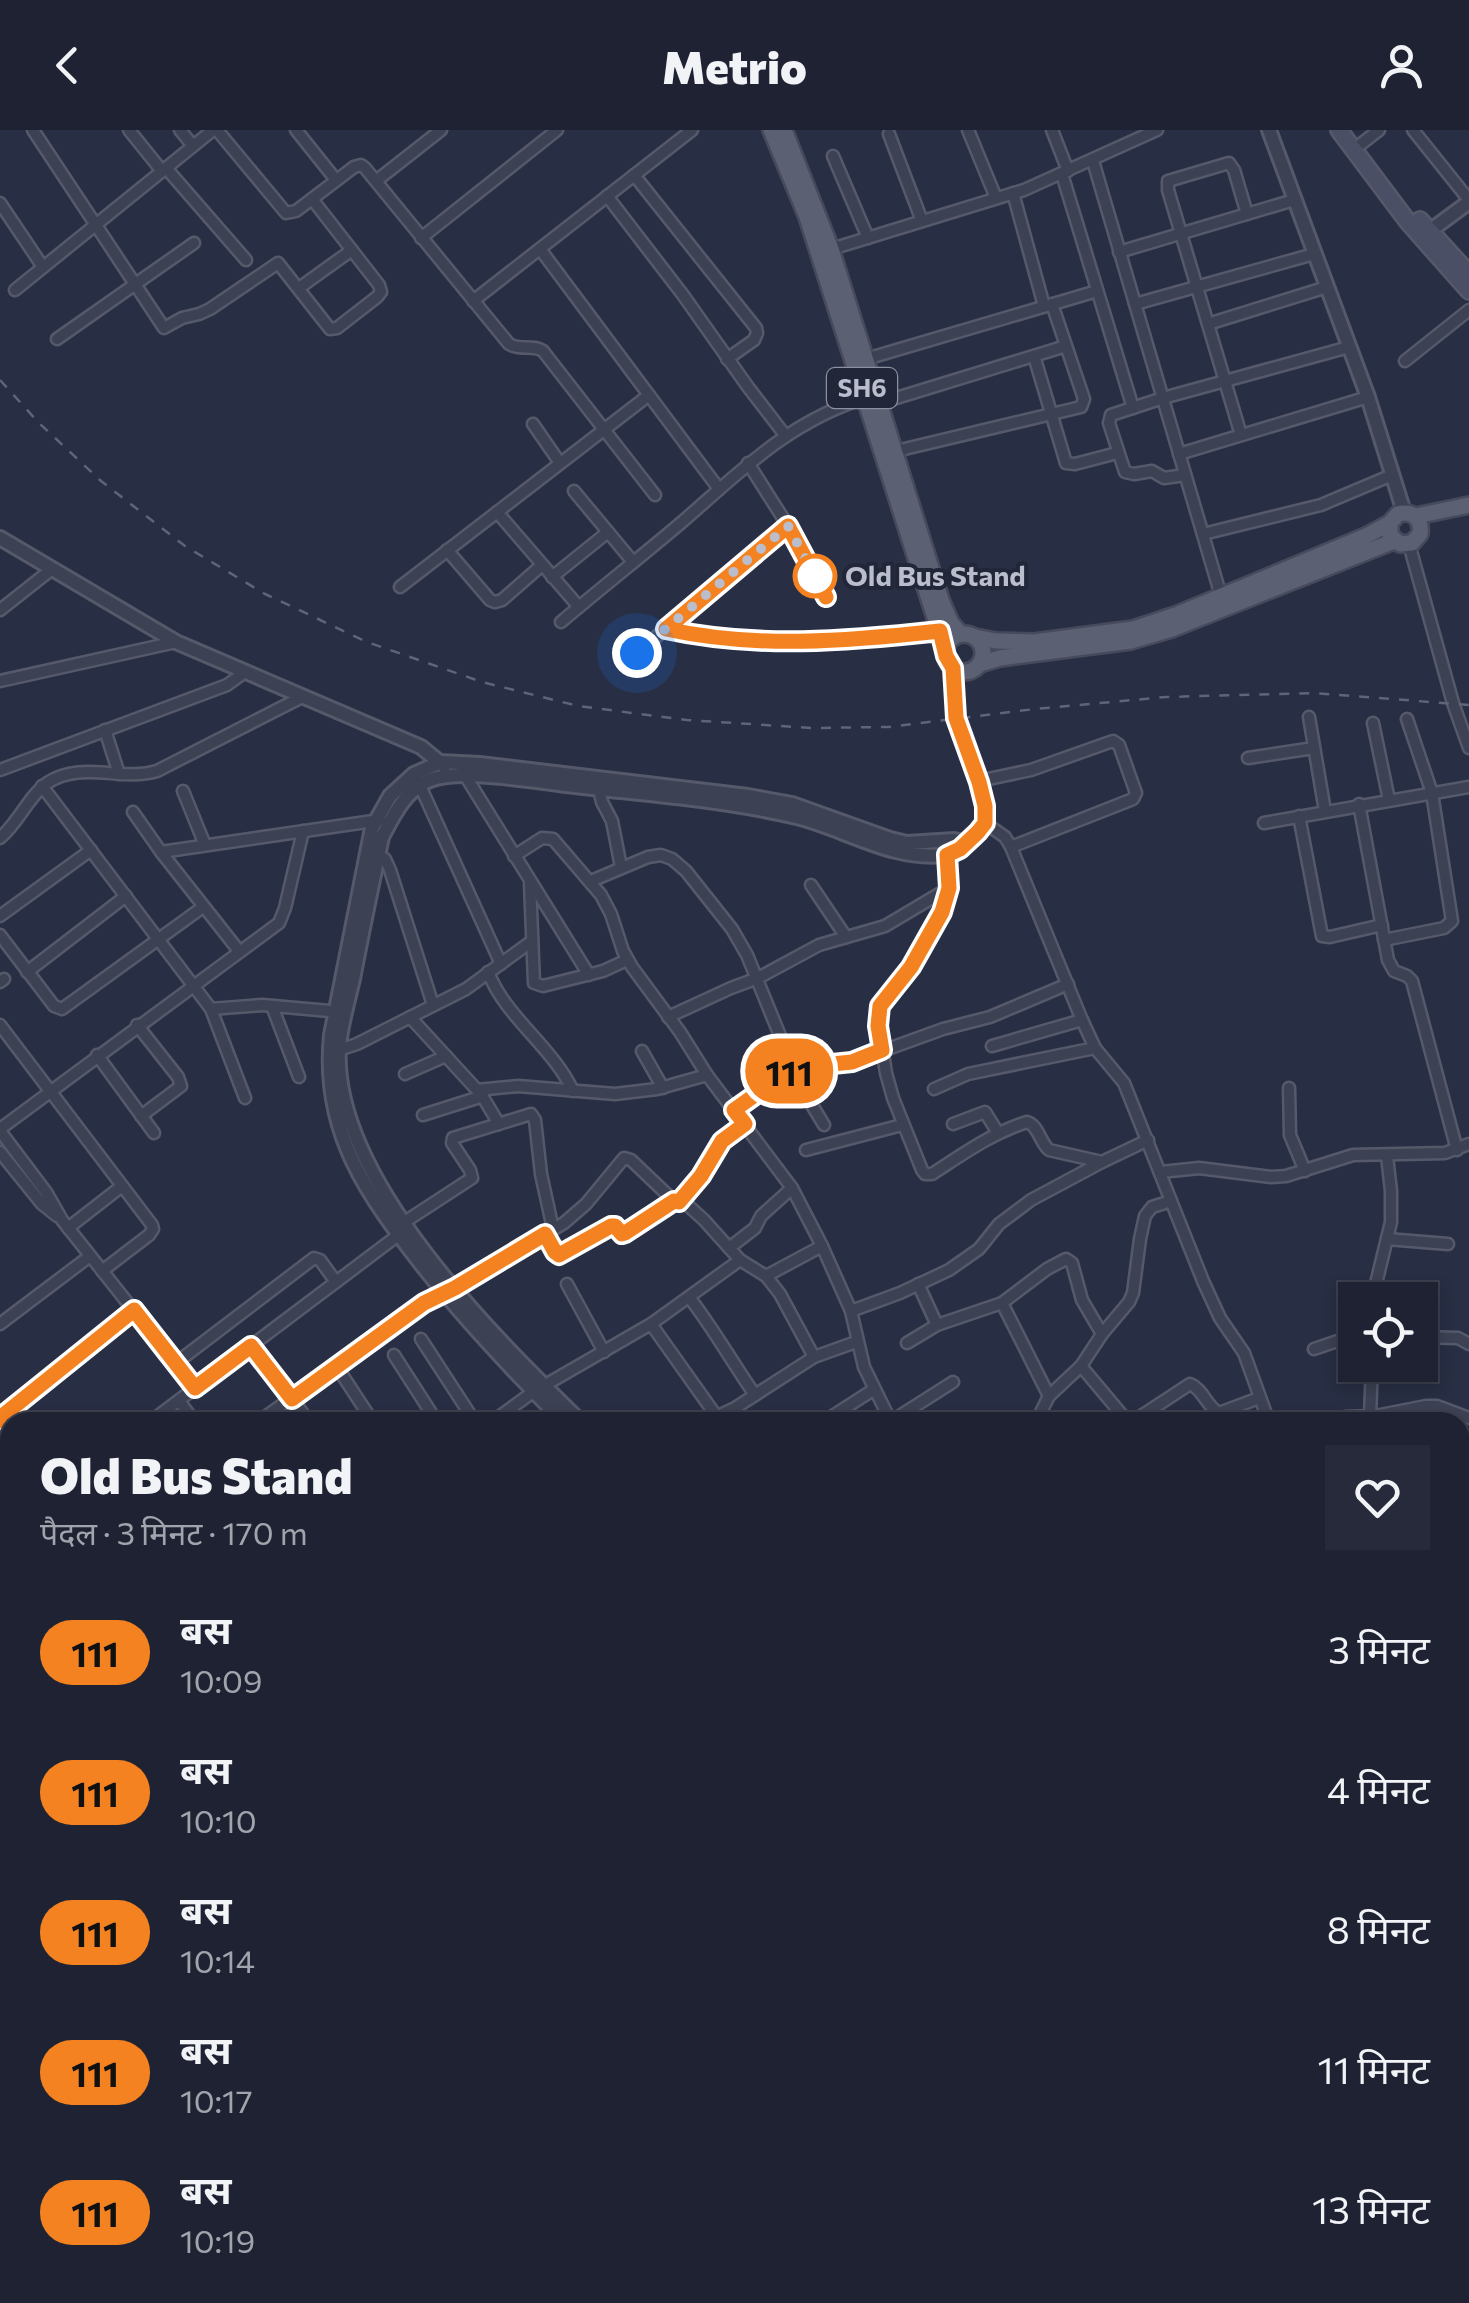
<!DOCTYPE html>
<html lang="hi">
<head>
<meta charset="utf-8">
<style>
  body { margin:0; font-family:Commissioner,"Noto Sans Devanagari",sans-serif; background:#262a3a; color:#f1f3f6; height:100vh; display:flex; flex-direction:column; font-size:38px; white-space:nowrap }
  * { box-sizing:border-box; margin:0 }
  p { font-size:32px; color:#a1a4ac }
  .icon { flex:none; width:55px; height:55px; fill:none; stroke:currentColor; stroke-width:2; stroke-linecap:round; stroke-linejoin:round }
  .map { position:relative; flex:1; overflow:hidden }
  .drawer { position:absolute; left:0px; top:1282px; width:1470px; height:892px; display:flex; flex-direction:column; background:#1e2232; border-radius:30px 30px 0 0; box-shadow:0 5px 15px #0003,0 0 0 2px #3c3f4d }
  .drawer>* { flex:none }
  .badge { padding:0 20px; border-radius:32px; font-size:35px; line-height:65px }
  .controls { position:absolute; left:1338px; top:1152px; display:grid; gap:20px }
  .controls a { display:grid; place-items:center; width:100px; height:100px; border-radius:0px; background:#1e2232; box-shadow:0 5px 15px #0003,0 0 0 2px #3c3f4d; font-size:50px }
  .you { position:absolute; width:50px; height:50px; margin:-25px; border:8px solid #fff; border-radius:50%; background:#1a73e8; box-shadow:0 0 0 15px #1a73e833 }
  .map>.badge { position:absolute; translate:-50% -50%; box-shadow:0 0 0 5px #fff }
  .round { display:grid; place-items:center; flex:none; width:105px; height:105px; border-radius:0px; background:#262a3a }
  .head { display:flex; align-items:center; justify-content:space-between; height:170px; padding:0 40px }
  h1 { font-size:48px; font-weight:800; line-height:75px }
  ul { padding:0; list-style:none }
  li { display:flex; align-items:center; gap:30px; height:140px; padding:0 40px }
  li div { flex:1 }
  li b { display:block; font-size:38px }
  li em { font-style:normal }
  li .badge { min-width:110px; font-weight:700; text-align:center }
  header { display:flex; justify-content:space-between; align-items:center; height:130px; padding:0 40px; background:#1e2232; font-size:45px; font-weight:800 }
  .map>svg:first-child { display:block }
</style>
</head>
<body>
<header><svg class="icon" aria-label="back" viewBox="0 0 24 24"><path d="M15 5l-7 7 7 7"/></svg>Metrio<svg class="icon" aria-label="person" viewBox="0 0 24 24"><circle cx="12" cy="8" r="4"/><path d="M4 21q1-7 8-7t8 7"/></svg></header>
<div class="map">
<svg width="1469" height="2173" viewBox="0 0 1469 2173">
  <rect width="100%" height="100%" fill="#282e43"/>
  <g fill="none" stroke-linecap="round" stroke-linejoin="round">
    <g stroke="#55596a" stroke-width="15">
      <g id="minor">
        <path d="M33 0 164 198 182 188 199 184 210 179 278 133 330 199 337 198 377 167 381 162 379 155 312 69"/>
        <path d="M129 0 162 41"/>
        <path d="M180 0 193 16"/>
        <path d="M217 0 286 83 296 81 354 37 361 35 365 38 509 214C520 221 533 214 543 221L655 365"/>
        <path d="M296 0 336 50"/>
        <path d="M968 0 996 68"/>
        <path d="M1052 0 1068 41"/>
        <path d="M1413 0 1469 70"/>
        <path d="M889 4 922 91"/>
        <path d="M1361 14 1379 0"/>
        <path d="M833 26 868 108"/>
        <path d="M1093 31 1221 466"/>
        <path d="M166 38 246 130"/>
        <path d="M1062 44 1133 278"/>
        <path d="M634 45 756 198 757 203 754 210 727 229"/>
        <path d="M376 51 441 0"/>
        <path d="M1013 63 1044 176"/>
        <path d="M607 66 683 165 748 257 785 305"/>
        <path d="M0 73 43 137"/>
        <path d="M421 108 557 0"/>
        <path d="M540 119 719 359"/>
        <path d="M825 121 1024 60 1157 0"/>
        <path d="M1119 122 1294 70"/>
        <path d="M299 158 352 120"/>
        <path d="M15 160 213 0"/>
        <path d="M473 171 692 0"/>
        <path d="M1135 174 1314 124"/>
        <path d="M1208 194 1327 157"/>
        <path d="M57 209 194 113"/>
        <path d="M1034 226 1066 333 1075 334 1117 323"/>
        <path d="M866 229 1097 161"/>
        <path d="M1405 231 1469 180"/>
        <path d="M880 273 1066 216"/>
        <path d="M533 294 560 333"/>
        <path d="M1241 305 1168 60V51L1229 33 1234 40 1247 84"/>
        <path d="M896 321 1081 277 1084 269 1052 174"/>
        <path d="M1179 324 1368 267"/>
        <path d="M748 333 788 396 827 467"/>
        <path d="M1185 345 1164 348 1152 341 1134 344 1125 342 1109 293 1111 285 1163 268 1349 217"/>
        <path d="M574 361 633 432"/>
        <path d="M497 382 579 477"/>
        <path d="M1203 404 1321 375 1392 345"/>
        <path d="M1409 414 1453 573 1469 618"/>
        <path d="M447 420 490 470 495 472 502 470 542 435"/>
        <path d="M552 447 608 402"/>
        <path d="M400 457 649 265"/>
        <path d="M0 480 52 439"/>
        <path d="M561 492C601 458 642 426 682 392 742 340 788 292 867 267"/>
        <path d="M666 499C757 519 848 511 940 501"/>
        <path d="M637 523 788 396"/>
        <path d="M0 551 176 512"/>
        <path d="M1309 587 1325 681"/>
        <path d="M1373 593 1389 670"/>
        <path d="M105 600 119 644"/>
        <path d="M1248 628 1314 618"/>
        <path d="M0 640 227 555 245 542"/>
        <path d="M463 642 589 845"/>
        <path d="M417 649 501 834"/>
        <path d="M979 651 1031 640 1110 612 1113 611 1119 615 1136 663 1133 669 1011 717"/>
        <path d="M597 652 602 672 612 691 621 737"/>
        <path d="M42 656 211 879 262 875 341 882"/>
        <path d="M183 661 205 715"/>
        <path d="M1359 674 1388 830 1394 841 1407 846 1412 851 1457 1020"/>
        <path d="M133 682 161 722 239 821"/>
        <path d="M1299 686 1322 806 1330 807 1382 795"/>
        <path d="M985 693 1005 707 1011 717 1082 890 1095 918 1124 953 1203 1151 1220 1188 1244 1223 1269 1292"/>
        <path d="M1264 693 1469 657"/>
        <path d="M0 708C18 693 29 666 47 653 82 630 120 652 157 641L302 567"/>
        <path d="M945 717 949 758 946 773 911 837 885 869 877 885 886 943 893 968 922 1040 925 1044H932C963 1024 992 1003 1027 992 1038 995 1040 1012 1049 1020L1102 1032"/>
        <path d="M373 721 385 729 390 740 433 875"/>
        <path d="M161 722 380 690"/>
        <path d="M514 726 542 708 553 709 601 765 611 784 623 821 632 837 680 902 707 945 792 1058 822 1116 851 1181 864 1237 891 1292"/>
        <path d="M591 751 648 727 661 725 672 729 686 741 732 799 747 825 801 957 824 995"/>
        <path d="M530 753 534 853 543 856 603 841 627 830"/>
        <path d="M811 755 846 807"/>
        <path d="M0 786 91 720"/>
        <path d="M0 805 54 876 62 879 203 777"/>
        <path d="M1384 810 1444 798 1452 791 1432 663 1407 589"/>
        <path d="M27 842 126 766"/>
        <path d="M488 842C506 888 552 916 573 961"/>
        <path d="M0 852 4 849"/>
        <path d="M272 876 299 947"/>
        <path d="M211 879 245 968"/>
        <path d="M410 887 477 960 518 956 615 964 657 959 707 945"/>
        <path d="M668 887 731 858 758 848 819 815 885 796 949 758"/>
        <path d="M0 895 152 1095 153 1099 149 1105 102 1141"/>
        <path d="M137 895 178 947 181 956 141 986"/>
        <path d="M992 916 1082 890"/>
        <path d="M642 921 663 958"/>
        <path d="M333 922 357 914 466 859 532 811"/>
        <path d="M97 925 154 1003"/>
        <path d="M405 944 446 926"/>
        <path d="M1289 958 1290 1005 1305 1041"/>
        <path d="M934 959 968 944 1095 918"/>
        <path d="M481 964 499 994"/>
        <path d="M734 980 793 939 852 932 943 899 990 887 1068 854"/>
        <path d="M423 985 483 966"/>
        <path d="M953 994 985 982 998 1003"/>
        <path d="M0 999 279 793 285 778 303 701"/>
        <path d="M0 1001 46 1062 62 1090 195 1258"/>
        <path d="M806 1020 902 995"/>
        <path d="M0 1022 42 1074 57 1086"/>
        <path d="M1161 1042 1199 1038 1271 1047 1286 1046 1353 1025 1445 1023 1469 1014"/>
        <path d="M682 1070 704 1090 740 1130 766 1146 780 1164 814 1227"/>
        <path d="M403 1093 472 1048 470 1040 452 1013 453 1008 531 984 535 990 541 1044 553 1099"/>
        <path d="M68 1098 122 1056"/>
        <path d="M545 1104 555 1122 559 1125 611 1096H615L622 1103H625L674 1071"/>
        <path d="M1387 1109 1448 1114"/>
        <path d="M729 1118 755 1098 761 1086 792 1058"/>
        <path d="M766 1146 822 1116"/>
        <path d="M567 1154 604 1222"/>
        <path d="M918 1154 937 1195"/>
        <path d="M689 1167C713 1198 732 1232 755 1265"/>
        <path d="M1372 1170 1391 1092V1061L1387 1026"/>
        <path d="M1002 1173 1049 1266"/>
        <path d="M851 1181 900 1163 949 1140 979 1119 999 1094 1031 1070 1102 1032 1148 1010"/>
        <path d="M0 1194 90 1126"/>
        <path d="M651 1194 717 1287"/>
        <path d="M1420 1207 1458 1208 1469 1214"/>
        <path d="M421 1209 475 1292"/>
        <path d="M907 1213 937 1195 1002 1173 1047 1139 1066 1129 1072 1133 1082 1170 1102 1204"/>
        <path d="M251 1216 274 1243 309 1292"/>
        <path d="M1314 1219 1355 1205"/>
        <path d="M394 1225 437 1292"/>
        <path d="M176 1233 314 1128 320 1130 336 1152"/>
        <path d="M1081 1236 1128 1292 1135 1290 1190 1254C1203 1259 1206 1276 1219 1283L1259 1268"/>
        <path d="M337 1237 373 1292"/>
        <path d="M179 1271 195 1292"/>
        <path d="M1370 1286 1372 1235"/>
        <path d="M0 1288 135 1181"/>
        <path d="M150 1292 405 1100"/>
        <path d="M258 1292 424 1173 455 1158 564 1093 586 1074 624 1028 631 1030 674 1071 679 1072 701 1047 722 1011 745 995"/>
        <path d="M492 1292 533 1262 651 1194 740 1130"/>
        <path d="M705 1292 735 1278 814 1227 856 1212"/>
        <path d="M831 1292V1287L873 1260"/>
        <path d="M890 1292 953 1252"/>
        <path d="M1036 1292 1049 1266 1081 1236 1102 1204 1129 1172 1133 1163 1140 1109 1145 1086 1152 1077 1171 1071"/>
        <path d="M1333 1292 1345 1287 1375 1286 1426 1276H1437L1469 1288"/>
        <path d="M1460 1322 1469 1307"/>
        <path d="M0 1407 10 1399"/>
        <path d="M1460 1407 1469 1411"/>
        <path d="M0 1417 10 1436"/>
        <path d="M1460 1430 1469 1421"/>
        <path d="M1460 1487 1469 1484"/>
        <path d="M0 1500 10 1492"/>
        <path d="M1460 1525 1469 1573"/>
        <path d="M0 1553 10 1549"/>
        <path d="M1460 1624 1469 1620"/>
        <path d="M0 1643 10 1656"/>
        <path d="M1460 1645 1469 1677"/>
        <path d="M0 1734 10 1730"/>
        <path d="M1460 1735 1463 1738H1469"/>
        <path d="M0 1775 10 1741"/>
        <path d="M0 1923 6 1918"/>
        <path d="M0 1988 10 1983"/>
        <path d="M0 2030 10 2045"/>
        <path d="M0 2055 10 2049"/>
        <path d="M0 2117 10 2111"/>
        <path d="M85 2165 91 2173"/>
        <path d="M146 2165 151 2173"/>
        <path d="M224 2165 229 2173"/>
        <path d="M280 2165 287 2173"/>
        <path d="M447 2165 456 2173"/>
        <path d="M754 2165 760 2173"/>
        <path d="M897 2165 903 2173"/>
        <path d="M965 2165 971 2173"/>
        <path d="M1191 2165 1193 2173"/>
        <path d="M787 2173 792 2165"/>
      </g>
    </g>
    <g stroke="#55596a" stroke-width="18">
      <g id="tertiary">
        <path d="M1269 0 1368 267 1404 382"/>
        <path d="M1423 106 1469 72"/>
        <path d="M0 408 176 512 421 617 444 636"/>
        <path d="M564 1292C515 1243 468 1193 425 1139 368 1066 321 1003 331 905L372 698 390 666 414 644 441 632 480 634 748 666 792 674 890 709 907 713 954 710 967 713"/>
        <path d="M581 1292C494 1207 330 1047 339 916 341 894 348 871 353 849 362 802 372 754 382 707 393 686 406 659 430 650 462 638 531 651 566 655 641 664 718 669 792 686 843 697 889 731 945 725 959 723 981 707 985 693 993 668 964 617 957 591 953 575 954 555 953 538"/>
      </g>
    </g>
    <g stroke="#55596a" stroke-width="20">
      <g id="secondary">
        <path d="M1339 0 1408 92 1469 161"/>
        <path d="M1420 90 1469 144"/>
        <path d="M1460 1697 1469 1693"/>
        <path d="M367 2173 373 2165"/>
        <path d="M381 2173 386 2165"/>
      </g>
    </g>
    <g stroke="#464a5c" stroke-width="20">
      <g id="primary">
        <path d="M771 0 807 87 945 519"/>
        <path d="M784 0 831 119 941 470 951 493 961 504"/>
        <path d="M1416 386 1469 375"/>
        <circle cx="964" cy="523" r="19"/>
        <path d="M975 507 996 511 1034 512 1133 499 1178 484 1366 406 1390 393 1398 384C1413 380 1422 389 1420 404L1412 413 1400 414 1390 405V393"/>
        <path d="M980 534 1000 528 1131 511 1172 499 1394 411"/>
      </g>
    </g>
    <use href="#minor" stroke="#3c4153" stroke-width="10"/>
    <use href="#tertiary" stroke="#3c4153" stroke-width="12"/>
    <use href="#secondary" stroke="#4b4f65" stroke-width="15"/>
    <use href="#primary" stroke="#5b6072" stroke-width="15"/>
    <path stroke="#5f6479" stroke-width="2.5" stroke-dasharray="10 10" stroke-linecap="butt" d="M0 250 38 292 101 351 185 416 265 464 367 512 482 552 578 576 687 590 812 598 888 597 1035 579 1166 567 1314 563 1469 575"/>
  </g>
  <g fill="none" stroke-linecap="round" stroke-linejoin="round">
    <g stroke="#fff" stroke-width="22">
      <path id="line" d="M10 1298 1 1287 134 1180 195 1258 251 1216 292 1269 424 1173 455 1158 545 1104 555 1122 559 1125 611 1096H615L622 1104 625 1103 674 1071 679 1072 701 1046 722 1011 745 994 734 980 793 938 852 932 882 920 878 896 880 876 911 837 942 782 949 758 947 725 960 719 978 702 985 693V676L979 652 956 588 953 538 946 526 940 501C848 511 757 519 666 499L788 396 826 467"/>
    </g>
    <use href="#line" stroke="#f58220" stroke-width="15"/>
    <path stroke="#babdcc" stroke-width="10" stroke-dasharray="0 18" d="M637 523 788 396 815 446"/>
  </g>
  <circle fill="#fff" stroke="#f58220" stroke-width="5" cx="815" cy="446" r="20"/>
  <g text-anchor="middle" stroke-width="8" stroke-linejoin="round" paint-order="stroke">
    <rect fill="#212638" stroke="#8c90a0" stroke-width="2.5" x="827" y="238" width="70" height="40" rx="8"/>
    <g font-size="25" font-weight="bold" fill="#babdcc">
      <text x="862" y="267">SH6</text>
    </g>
    <g font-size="28" font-weight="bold" fill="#babdcc" stroke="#212638" text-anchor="start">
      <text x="845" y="456">Old Bus Stand</text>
    </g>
  </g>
</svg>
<div class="controls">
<a><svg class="icon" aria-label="locate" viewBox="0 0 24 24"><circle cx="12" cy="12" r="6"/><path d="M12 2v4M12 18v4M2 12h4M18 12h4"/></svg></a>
</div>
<div class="you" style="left:637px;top:523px"></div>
<b class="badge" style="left:789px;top:941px;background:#f58220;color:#111">111</b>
<section class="drawer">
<div class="head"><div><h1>Old Bus Stand</h1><p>पैदल · 3 मिनट · 170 m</p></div><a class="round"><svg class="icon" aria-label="heart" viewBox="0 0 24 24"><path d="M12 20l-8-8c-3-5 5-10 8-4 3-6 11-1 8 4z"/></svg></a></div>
<ul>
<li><span class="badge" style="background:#f58220;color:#111">111</span><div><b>बस</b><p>10:09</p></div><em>3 मिनट</em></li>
<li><span class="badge" style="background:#f58220;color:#111">111</span><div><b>बस</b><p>10:10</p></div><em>4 मिनट</em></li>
<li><span class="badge" style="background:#f58220;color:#111">111</span><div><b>बस</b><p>10:14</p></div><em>8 मिनट</em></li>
<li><span class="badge" style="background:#f58220;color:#111">111</span><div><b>बस</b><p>10:17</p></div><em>11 मिनट</em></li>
<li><span class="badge" style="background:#f58220;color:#111">111</span><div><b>बस</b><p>10:19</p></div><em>13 मिनट</em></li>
</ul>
</section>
</div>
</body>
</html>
